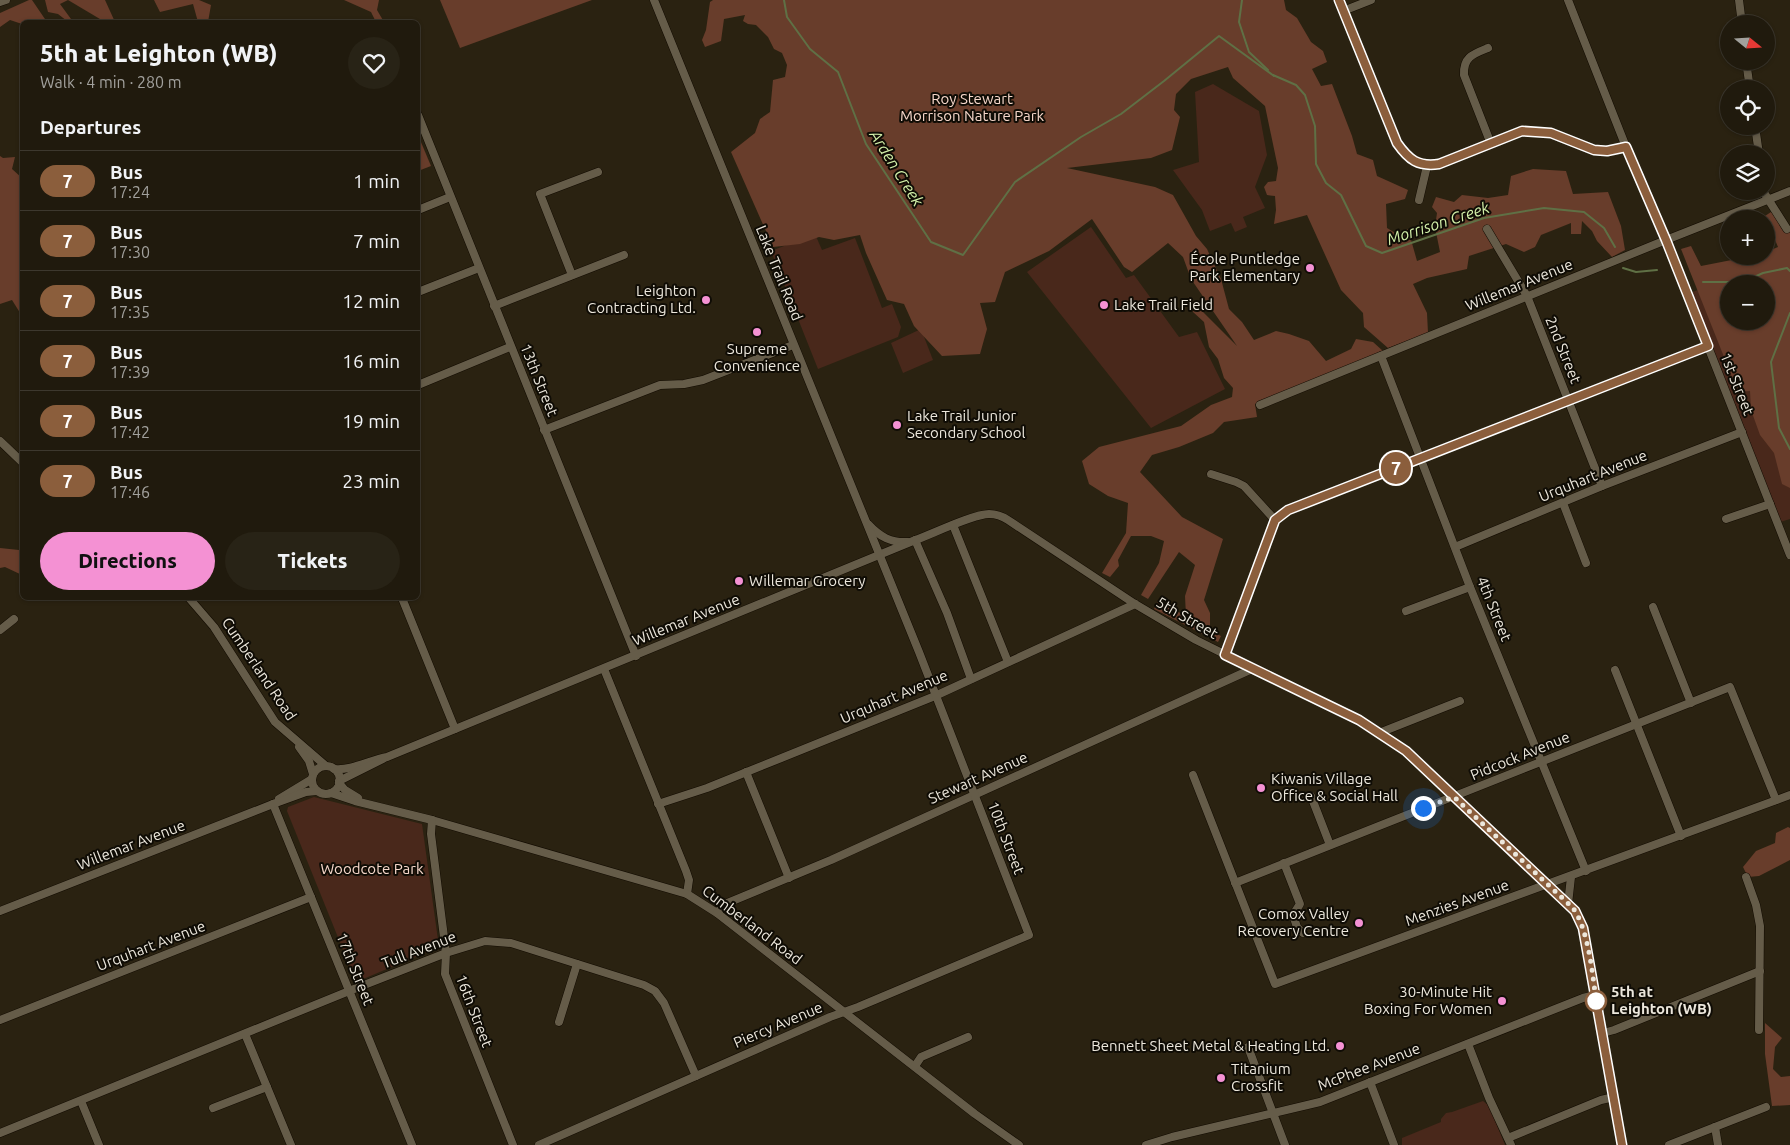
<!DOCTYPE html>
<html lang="en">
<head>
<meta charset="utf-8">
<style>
  body { margin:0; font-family:Ubuntu,sans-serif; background:#282316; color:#f1f3f6; height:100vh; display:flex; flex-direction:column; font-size:19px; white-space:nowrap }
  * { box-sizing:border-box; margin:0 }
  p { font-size:16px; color:#a2a19d }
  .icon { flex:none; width:28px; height:28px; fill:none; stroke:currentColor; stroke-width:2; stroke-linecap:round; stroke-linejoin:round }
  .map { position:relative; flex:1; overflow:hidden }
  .side { position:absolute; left:20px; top:20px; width:400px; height:580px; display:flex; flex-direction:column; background:#201a0d; border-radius:8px; box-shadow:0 1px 4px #0004,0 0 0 1px #3d382e }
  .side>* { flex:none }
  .badge { padding:0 10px; border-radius:16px; font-size:18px; line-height:32px }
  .needle { width:32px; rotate:108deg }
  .controls { position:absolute; left:1720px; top:15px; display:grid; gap:10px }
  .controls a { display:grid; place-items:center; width:55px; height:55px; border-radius:50%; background:#201a0d; box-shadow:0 1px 4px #0004,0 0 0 1px #3d382e; font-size:25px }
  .you { position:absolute; width:25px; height:25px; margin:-12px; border:4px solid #fff; border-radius:50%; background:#1a73e8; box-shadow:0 0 0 8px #1a73e833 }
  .map>.badge { position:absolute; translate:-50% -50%; box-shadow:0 0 0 2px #fff }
  h2 { padding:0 20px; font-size:19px; line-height:45px }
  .round { display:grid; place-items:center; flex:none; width:52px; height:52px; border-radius:26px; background:#282316 }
  .summary { display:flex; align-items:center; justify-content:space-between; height:85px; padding:0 20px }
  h1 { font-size:24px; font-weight:800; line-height:38px }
  .cta { display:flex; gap:10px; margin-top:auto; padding:10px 20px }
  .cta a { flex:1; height:58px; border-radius:30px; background:#f491d3; color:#111; font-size:20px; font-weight:800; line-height:58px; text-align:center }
  .cta a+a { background:#282316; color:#f1f3f6 }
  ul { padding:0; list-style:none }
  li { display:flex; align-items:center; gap:15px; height:60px; padding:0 20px; border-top:1px solid #3d382e }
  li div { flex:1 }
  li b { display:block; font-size:19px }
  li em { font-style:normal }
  li .badge { min-width:55px; font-weight:700; text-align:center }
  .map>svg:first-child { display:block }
</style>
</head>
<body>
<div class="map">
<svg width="1790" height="1145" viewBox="0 0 1790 1145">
  <rect width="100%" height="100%" fill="#2a2211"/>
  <g fill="#49281b" fill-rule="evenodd">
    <path d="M1213 84 1259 111 1267 155 1255 187 1265 208 1243 217 1247 227 1235 232 1231 223 1210 231 1202 210 1173 170 1199 162 1195 92Z"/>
    <path d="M1091 227 1126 278 1134 275 1179 337 1197 332 1225 389 1151 428 1027 272Z"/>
    <path d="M815 234 822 250 855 238 882 308 892 304 901 327 898 337 818 369 771 251Z"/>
    <path d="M1790 257V519L1777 523 1687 294ZM1729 284H1766V321H1729Z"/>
    <path d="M921 329 933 360 903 373 891 343Z"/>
    <path d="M314 797 422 824 439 947 356 982 287 811 288 807Z"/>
    <path d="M1483 1101 1489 1106 1505 1145H1402V1138L1441 1122V1119L1446 1113 1452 1112Z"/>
  </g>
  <g fill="#683d2b" fill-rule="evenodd">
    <path d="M29 0H32L47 22H22V24L10 20 0 27V13Z"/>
    <path d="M45 0H68L60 4 71 19 67 21 58 14 48 12Z"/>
    <path d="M68 0H105L115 22H105Z"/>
    <path d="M154 0H199L211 5 208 22H198L193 4 160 12Z"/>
    <path d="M344 0H379L377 10 384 22H376L371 12Z"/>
    <path d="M440 0H592L460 48Z"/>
    <path d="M713 0H1284L1286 10 1297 18 1311 42 1323 51 1327 62 1312 69 1321 86 1332 84 1352 136 1357 154 1373 160 1377 176 1408 190 1405 199 1386 204 1387 228 1397 234 1408 229 1417 261 1440 252 1435 227 1437 213 1432 207 1436 197 1454 202 1462 195 1488 198 1508 195 1511 176 1533 169 1566 171 1573 194 1608 192 1621 226 1625 250 1612 257 1597 241 1592 231 1582 221 1581 234H1571V223L1541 235 1535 247 1524 252 1506 244 1469 256 1467 269 1427 278 1413 284 1427 313 1428 333 1388 348 1364 327 1363 313 1341 290 1307 215 1274 224 1276 210 1275 196 1267 195 1264 187 1268 182 1276 181 1278 168 1265 106 1233 78 1228 67 1191 79 1176 94 1174 110 1180 117 1172 150 1151 158 1067 168 1155 187 1173 195 1196 236 1207 249 1221 279 1229 309 1242 322 1254 340 1276 331 1289 334 1309 341 1326 361 1351 349 1356 339 1373 342 1383 351 1255 404 1257 417 1224 422 1213 433 1179 447 1152 455 1140 472 1182 517 1223 539 1204 600 1210 613V631L1221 636 1218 642 1154 609 1158 601 1186 616 1185 596 1195 565 1179 552 1148 599 1141 595 1159 563 1164 541 1151 536H1131L1118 560 1119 566 1110 577 1102 573 1126 533 1128 503 1108 496 1089 484 1082 461 1099 447 1181 426 1211 405 1232 397 1233 388 1224 378 1218 359 1209 347 1204 322 1193 312 1188 297 1237 346 1191 279 1183 257 1168 243 1132 272 1124 267 1092 219 1049 251 1005 272 995 302 980 303 987 329 980 354 942 356 914 326 904 304 887 300 866 253 860 235 834 240 819 237 800 244 773 247 731 152 755 133 760 119 770 112 773 80 785 77 787 65 782 53 774 49 768 37 756 25 748 24 743 21 745 15 724 19 721 41 705 47 702 40 706 30 710 2Z"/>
    <path d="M418 135 431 166 418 171Z"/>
    <path d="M0 156 3 158 15 157 12 169 22 178V316L12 300 0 304Z"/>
    <path d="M1771 212 1790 230V488L1782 484 1774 453 1760 435 1751 410 1750 391 1738 392 1681 249 1691 246 1701 266 1752 256H1766V252L1778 247 1765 216ZM1729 284H1766V321H1729Z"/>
    <path d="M0 548 19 550 22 553V575L5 567 0 568Z"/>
    <path d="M1788 827 1790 828V860L1759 876 1748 877 1743 867 1756 851 1775 843 1776 833Z"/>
    <path d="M1765 1023 1782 1038 1775 1047 1773 1069 1781 1077 1790 1076V1105L1772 1106 1765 1054Z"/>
  </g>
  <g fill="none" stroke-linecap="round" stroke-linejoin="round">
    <g stroke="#5f7045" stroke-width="2">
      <path d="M784 0 787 17 810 49 838 72 866 144 931 242 963 255 1015 182 1081 137 1121 114 1164 81 1219 36 1274 76"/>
      <path d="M1242 0 1239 22 1249 52 1268 70"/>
      <path d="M1273 75 1296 85 1305 95 1315 126 1316 164 1326 183 1341 195 1366 246 1382 253 1484 218 1544 208 1584 212 1604 228 1615 247"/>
      <path d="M1623 268 1636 272 1657 270"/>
      <path d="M1703 282H1743L1763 273 1787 268 1790 271"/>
      <path d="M1790 313 1771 362 1779 428 1790 449"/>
    </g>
    <g stroke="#120b00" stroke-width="9">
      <g id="minor">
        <path d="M1339 0 1397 143C1409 160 1418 167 1439 164L1522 131 1551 133 1594 150 1607 151 1626 147"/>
        <path d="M1568 0 1626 147 1666 240 1790 555"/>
        <path d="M1739 0 1742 24"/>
        <path d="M0 2 6 0"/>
        <path d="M1343 11 1371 0"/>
        <path d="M1488 48C1473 54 1463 57 1464 75L1491 144"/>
        <path d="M1746 61 1750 89"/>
        <path d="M418 115 636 656"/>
        <path d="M1755 126 1759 154"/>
        <path d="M1763 191 1787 229"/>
        <path d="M1419 200 1427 166"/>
        <path d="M418 210 450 197"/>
        <path d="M1487 229 1527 296 1602 486"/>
        <path d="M572 275 540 194 598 172"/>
        <path d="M418 292 479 268"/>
        <path d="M494 306 624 255"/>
        <path d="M1381 356 1470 587 1586 871"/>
        <path d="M418 385 510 347"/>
        <path d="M1260 405 1666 240 1790 191"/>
        <path d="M544 430 660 385 684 384 703 380 793 345"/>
        <path d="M0 441 22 462"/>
        <path d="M1211 474 1236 482 1244 486 1275 520"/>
        <path d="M1563 503 1586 563"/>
        <path d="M1726 519 1770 504"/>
        <path d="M868 524C880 537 891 543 908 542"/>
        <path d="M953 525 1008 662"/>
        <path d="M915 540 947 613 971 679"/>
        <path d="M1455 547 1602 486 1742 432"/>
        <path d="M189 598 214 627 275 722 326 766"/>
        <path d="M402 598 455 729"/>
        <path d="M1653 607 1691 703"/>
        <path d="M1406 611 1470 587"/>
        <path d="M0 630 14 619"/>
        <path d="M1225 655 1275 520 1288 510 1708 347"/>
        <path d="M604 669 686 871 689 880 687 894"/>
        <path d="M1615 670 1681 836"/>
        <path d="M1379 733 1460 701"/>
        <path d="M299 747 309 761 313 774"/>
        <circle cx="326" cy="780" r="14"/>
        <path d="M334 769C351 771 370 760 387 757L913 541C930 535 973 514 989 514 996 514 1002 516 1008 520L1135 604 1196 640 1359 721 1406 751 1572 907 1578 915 1583 928 1622 1145"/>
        <path d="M746 772 789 878"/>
        <path d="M1193 775 1275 984 1790 795"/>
        <path d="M339 781 383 759"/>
        <path d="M339 783 345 790 358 798"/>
        <path d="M331 793 355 801 432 820 687 894 717 913 975 1114 1019 1145"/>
        <path d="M1311 796 1330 845"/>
        <path d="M279 799 312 779"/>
        <path d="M273 804 412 1145"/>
        <path d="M658 804 707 788 935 696 1135 604"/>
        <path d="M432 820 431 834 446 953 445 974 513 1145"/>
        <path d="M1284 863 1300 904 1293 915 1297 927 1303 933"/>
        <path d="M1746 877 1756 905 1760 926 1759 1030"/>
        <path d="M1235 883 1730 687 1776 800"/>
        <path d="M1568 904 1571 877"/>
        <path d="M0 911 273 804 306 792 317 791"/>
        <path d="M717 913 725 904 831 860 1252 669"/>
        <path d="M0 1020 311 897"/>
        <path d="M559 1022 577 964"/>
        <path d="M1603 1033 1614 1030 1760 971"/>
        <path d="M245 1034 291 1145"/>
        <path d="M1468 1044 1489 1098 1511 1145"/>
        <path d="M1248 1047 1285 1145"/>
        <path d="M915 1066 921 1057 968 1037"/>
        <path d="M1370 1082 1394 1145"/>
        <path d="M81 1101 99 1145"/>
        <path d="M213 1108 267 1087"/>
        <path d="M1715 1127 1718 1145"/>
        <path d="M0 1133 359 987 446 953 485 941 511 943 644 985 655 991 664 1003 696 1076"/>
        <path d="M1508 1138 1601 1100 1614 1097"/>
        <path d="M539 1145 830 1017 858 1007 1029 935 919 652 654 0"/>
        <path d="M1146 1145 1172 1137 1320 1102 1583 998 1595 995"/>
        <path d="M1669 1145 1766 1107"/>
      </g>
    </g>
    <use href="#minor" stroke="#655c49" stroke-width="8"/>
  </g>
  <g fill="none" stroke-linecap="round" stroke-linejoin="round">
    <g stroke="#fff" stroke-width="11">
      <path id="line" d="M1339 0 1397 143C1409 160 1418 167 1439 164L1522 131 1551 133 1594 150 1607 151 1626 147 1666 240 1708 346 1288 510 1275 520 1225 655 1359 720 1406 751 1575 911 1583 928 1622 1145"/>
    </g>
    <use href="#line" stroke="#8b5e3c" stroke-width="8"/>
    <path stroke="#ece7dc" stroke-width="5" stroke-dasharray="0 9" d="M1423 808 1454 797 1572 907C1588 926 1593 976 1596 1001"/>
  </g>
  <g fill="#f491d3" stroke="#0f0c05" stroke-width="2">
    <circle cx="1310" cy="268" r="5"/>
    <circle cx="706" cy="300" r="5"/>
    <circle cx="1104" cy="305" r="5"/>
    <circle cx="757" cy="332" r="5"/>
    <circle cx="897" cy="425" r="5"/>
    <circle cx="739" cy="581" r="5"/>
    <circle cx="1261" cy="788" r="5"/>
    <circle cx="1359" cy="923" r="5"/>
    <circle cx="1502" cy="1001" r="5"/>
    <circle cx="1340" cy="1046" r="5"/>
    <circle cx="1221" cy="1078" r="5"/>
  </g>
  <circle fill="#fff" stroke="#8b5e3c" stroke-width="2.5" cx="1596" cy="1001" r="10"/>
  <g text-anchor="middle" stroke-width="4" stroke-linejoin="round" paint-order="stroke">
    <g font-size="15" fill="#f6d7ca" stroke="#0f0c05">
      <text x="972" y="104">Roy Stewart<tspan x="972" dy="17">Morrison Nature Park</tspan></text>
      <text x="372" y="874">Woodcote Park</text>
    </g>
    <g font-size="15" fill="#ece7dc" stroke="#0f0c05" text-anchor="end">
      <text x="1300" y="264">École Puntledge<tspan x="1300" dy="17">Park Elementary</tspan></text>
      <text x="696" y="296">Leighton<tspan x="696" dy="17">Contracting Ltd.</tspan></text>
      <text x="1114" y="310" text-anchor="start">Lake Trail Field</text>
      <text x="757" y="354" text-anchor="middle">Supreme<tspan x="757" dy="17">Convenience</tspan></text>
      <text x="907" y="421" text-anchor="start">Lake Trail Junior<tspan x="907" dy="17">Secondary School</tspan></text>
      <text x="749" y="586" text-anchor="start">Willemar Grocery</text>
      <text x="1271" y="784" text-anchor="start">Kiwanis Village<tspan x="1271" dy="17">Office &amp; Social Hall</tspan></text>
      <text x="1349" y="919">Comox Valley<tspan x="1349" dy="17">Recovery Centre</tspan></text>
      <text x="1492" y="997">30-Minute Hit<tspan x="1492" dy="17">Boxing For Women</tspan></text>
      <text x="1330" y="1051">Bennett Sheet Metal &amp; Heating Ltd.</text>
      <text x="1231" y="1074" text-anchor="start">Titanium<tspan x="1231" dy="17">Crossfit</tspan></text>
    </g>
    <g font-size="15" fill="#ece7dc" stroke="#0f0c05">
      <text transform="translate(779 273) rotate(68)" y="5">Lake Trail Road</text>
      <text transform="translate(1519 285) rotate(-22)" y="5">Willemar Avenue</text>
      <text transform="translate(1563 350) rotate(68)" y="5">2nd Street</text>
      <text transform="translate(539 380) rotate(68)" y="5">13th Street</text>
      <text transform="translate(1737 384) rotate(68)" y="5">1st Street</text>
      <text transform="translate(1593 476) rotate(-22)" y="5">Urquhart Avenue</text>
      <text transform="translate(1494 609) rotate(68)" y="5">4th Street</text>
      <text transform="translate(1187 618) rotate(30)" y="5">5th Street</text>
      <text transform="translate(686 620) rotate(-22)" y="5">Willemar Avenue</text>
      <text transform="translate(259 669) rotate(56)" y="5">Cumberland Road</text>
      <text transform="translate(894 697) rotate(-23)" y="5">Urquhart Avenue</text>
      <text transform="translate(1520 756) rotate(-22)" y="5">Pidcock Avenue</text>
      <text transform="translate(978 778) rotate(-24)" y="5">Stewart Avenue</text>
      <text transform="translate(1006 838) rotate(69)" y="5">10th Street</text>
      <text transform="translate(131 845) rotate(-21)" y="5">Willemar Avenue</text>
      <text transform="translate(1457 903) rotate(-20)" y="5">Menzies Avenue</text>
      <text transform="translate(752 925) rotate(37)" y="5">Cumberland Road</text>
      <text transform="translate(151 946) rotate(-21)" y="5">Urquhart Avenue</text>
      <text transform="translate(419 950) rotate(-21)" y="5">Tull Avenue</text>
      <text transform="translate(355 969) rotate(68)" y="5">17th Street</text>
      <text transform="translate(474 1011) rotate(69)" y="5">16th Street</text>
      <text transform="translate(778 1025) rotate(-23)" y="5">Piercy Avenue</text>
      <text transform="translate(1369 1067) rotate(-21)" y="5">McPhee Avenue</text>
    </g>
    <g font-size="15" font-weight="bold" fill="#ece7dc" stroke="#0f0c05" text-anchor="start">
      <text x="1611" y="997">5th at<tspan x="1611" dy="17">Leighton (WB)</tspan></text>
    </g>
    <g font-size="16" font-style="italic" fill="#d3f0a9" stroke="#0f0c05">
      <text transform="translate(897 168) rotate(58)" y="6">Arden Creek</text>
      <text transform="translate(1438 223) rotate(-18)" y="6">Morrison Creek</text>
    </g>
  </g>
</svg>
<div class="controls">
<a><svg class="needle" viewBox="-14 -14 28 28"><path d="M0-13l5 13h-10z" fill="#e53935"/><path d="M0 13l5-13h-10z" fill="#a2a19d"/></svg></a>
<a><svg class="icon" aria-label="locate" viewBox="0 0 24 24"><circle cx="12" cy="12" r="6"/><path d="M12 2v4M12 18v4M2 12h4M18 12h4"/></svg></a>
<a><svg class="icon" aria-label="layers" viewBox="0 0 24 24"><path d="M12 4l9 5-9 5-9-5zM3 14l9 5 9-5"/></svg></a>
<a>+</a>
<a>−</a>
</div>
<div class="you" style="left:1423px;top:808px"></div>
<b class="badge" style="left:1396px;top:468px;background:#8b5e3c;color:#fff">7</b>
<section class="side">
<div class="summary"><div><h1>5th at Leighton (WB)</h1><p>Walk · 4 min · 280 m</p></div><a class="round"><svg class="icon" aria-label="heart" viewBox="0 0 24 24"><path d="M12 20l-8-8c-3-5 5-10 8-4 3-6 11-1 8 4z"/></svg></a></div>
<h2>Departures</h2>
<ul>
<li><span class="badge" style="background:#8b5e3c;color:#fff">7</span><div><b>Bus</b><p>17:24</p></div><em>1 min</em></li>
<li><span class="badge" style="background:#8b5e3c;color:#fff">7</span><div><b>Bus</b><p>17:30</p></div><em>7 min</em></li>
<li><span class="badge" style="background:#8b5e3c;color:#fff">7</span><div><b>Bus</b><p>17:35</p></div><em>12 min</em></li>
<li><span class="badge" style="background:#8b5e3c;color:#fff">7</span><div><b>Bus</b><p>17:39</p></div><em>16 min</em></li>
<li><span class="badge" style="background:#8b5e3c;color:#fff">7</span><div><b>Bus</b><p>17:42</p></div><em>19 min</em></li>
<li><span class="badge" style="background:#8b5e3c;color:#fff">7</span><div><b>Bus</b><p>17:46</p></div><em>23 min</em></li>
</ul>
<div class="cta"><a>Directions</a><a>Tickets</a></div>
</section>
</div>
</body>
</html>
